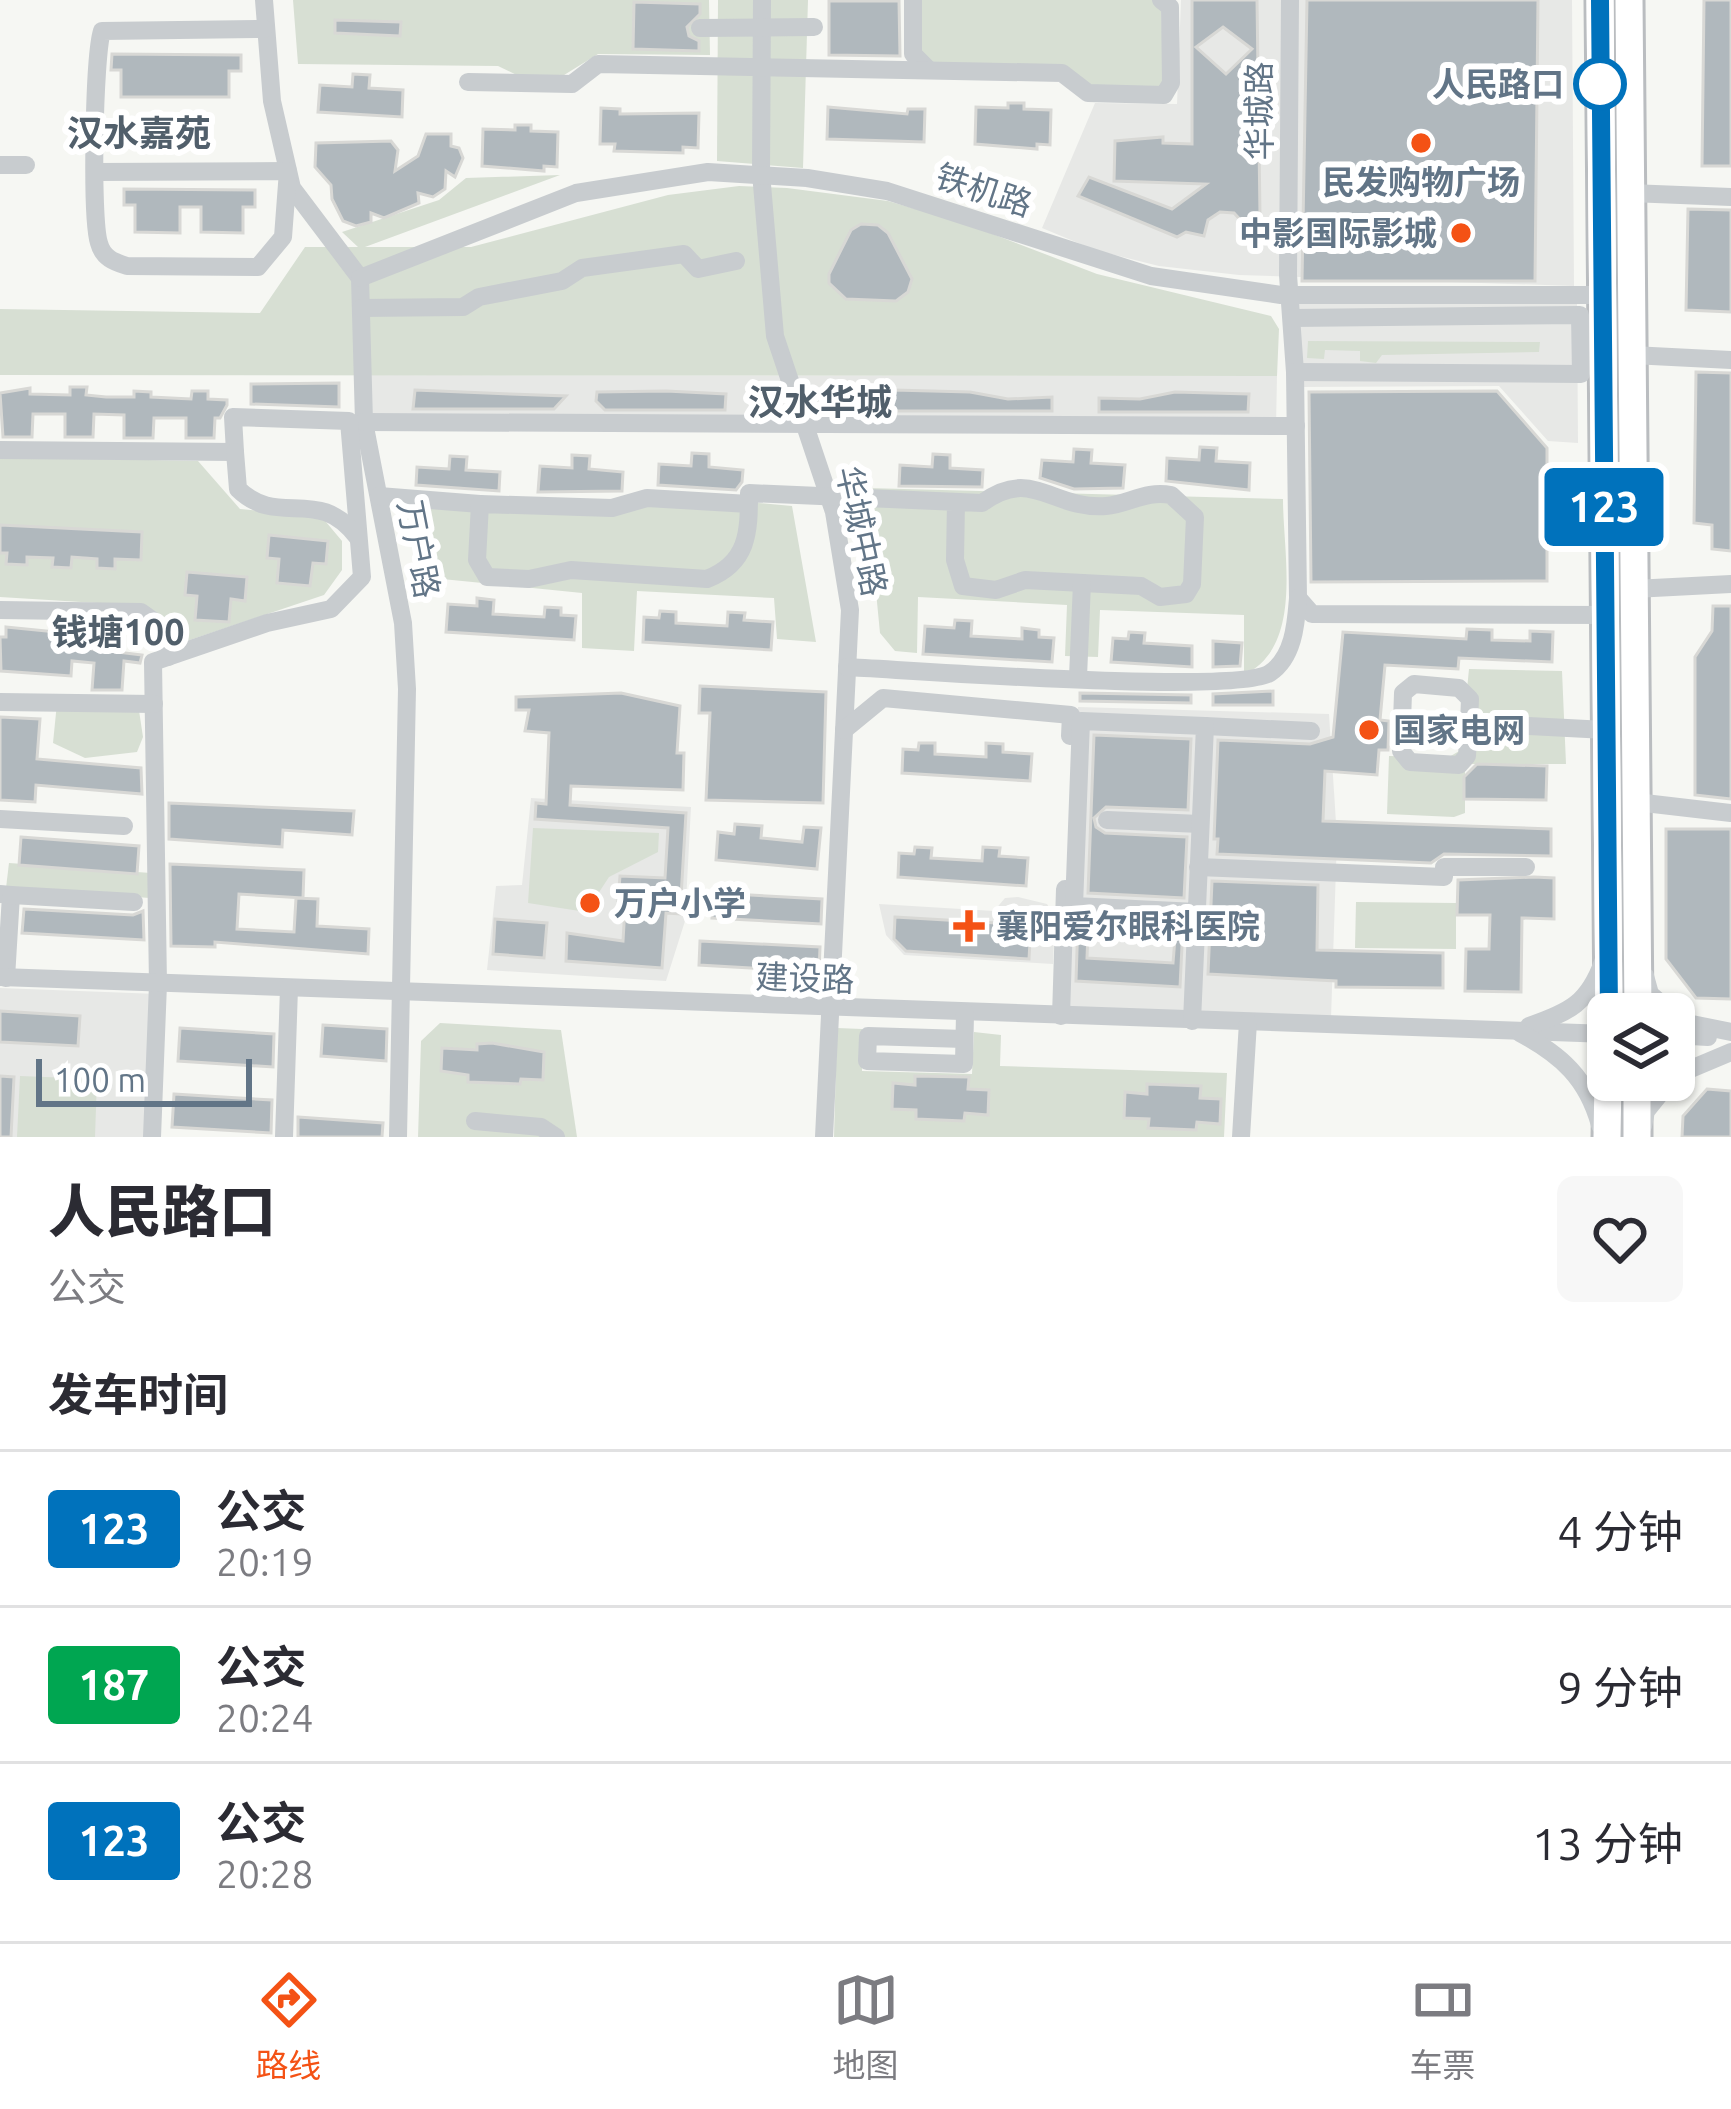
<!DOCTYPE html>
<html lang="zh">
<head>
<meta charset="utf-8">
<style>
  body { margin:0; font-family:Ubuntu,"Noto Sans SC",sans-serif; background:#f7f7f7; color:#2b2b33; height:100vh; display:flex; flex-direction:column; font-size:45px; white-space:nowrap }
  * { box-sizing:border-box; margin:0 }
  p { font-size:39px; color:#7c7c81 }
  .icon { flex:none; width:66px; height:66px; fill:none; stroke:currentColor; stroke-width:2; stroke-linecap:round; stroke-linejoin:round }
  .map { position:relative; height:1137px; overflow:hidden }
  .drawer { display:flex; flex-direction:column; background:#fff; flex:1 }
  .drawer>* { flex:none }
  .badge { padding:0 24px; border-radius:9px; font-size:42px; line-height:78px }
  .controls { position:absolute; left:1587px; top:993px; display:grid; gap:24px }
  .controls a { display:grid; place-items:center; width:108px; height:108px; border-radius:18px; background:#fff; box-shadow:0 3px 9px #0004; font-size:60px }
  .scale { position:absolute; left:36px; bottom:30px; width:216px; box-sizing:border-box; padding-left:12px; border:6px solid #627587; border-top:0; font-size:33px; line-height:42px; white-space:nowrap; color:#627587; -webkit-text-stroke:9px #fff; paint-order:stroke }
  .map>.badge { position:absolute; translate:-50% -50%; box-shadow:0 0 0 6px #fff }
  h2 { padding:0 48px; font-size:45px; line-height:108px }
  .round { display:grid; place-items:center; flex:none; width:126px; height:126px; border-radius:18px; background:#f7f7f7 }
  .headline { display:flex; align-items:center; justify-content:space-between; height:204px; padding:0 48px }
  h1 { font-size:57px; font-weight:800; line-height:90px }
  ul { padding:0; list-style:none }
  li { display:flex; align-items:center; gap:36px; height:156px; padding:0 48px; border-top:3px solid #e1e1e2 }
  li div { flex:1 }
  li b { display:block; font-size:45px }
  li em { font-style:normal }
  li .badge { min-width:132px; font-weight:700; text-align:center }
  .dock { display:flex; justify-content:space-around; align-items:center; height:168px; border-top:3px solid #e1e1e2; background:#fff; font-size:33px; color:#7c7c81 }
  .dock a { display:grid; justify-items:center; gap:6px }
  .dock .current { color:#f45215 }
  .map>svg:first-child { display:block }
</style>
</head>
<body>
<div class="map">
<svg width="1731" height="1137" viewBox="0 0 1731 1137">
  <rect width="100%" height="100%" fill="#f6f7f3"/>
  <g fill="#e7e8e6">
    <path d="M1181 0H1572L1574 286 1239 275 1159 266 1095 250 1042 228 1095 103 1177 104Z"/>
    <path d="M1298 299 1577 301 1578 443 1548 441 1499 386 1299 387Z"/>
    <path d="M362 375 1277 376 1276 426 364 422Z"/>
    <path d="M1078 707 1329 714 1337 838 1331 1018 1068 1009Z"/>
    <path d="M531 798 691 807 685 921 666 981 487 970 496 886 522 885Z"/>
    <path d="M1018 897 1047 904 1055 917 1053 964 904 955 886 935 879 904 994 911 1005 898Z"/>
    <path d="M0 988 158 994 152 1137H0Z"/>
  </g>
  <g fill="#d7dfd3">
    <path d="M293 0H709L710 55 598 54 556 80 525 79 498 66 298 64Z"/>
    <path d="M718 0H808L803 168 717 161Z"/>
    <path d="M913 0H1161L1164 95H1110L1062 73 928 69 913 54Z"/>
    <path d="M560 175 365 247H471L668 195 739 186 787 188 888 201 964 223 1097 274 1271 316 1279 329 1277 376 0 375V309L260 313 305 247H358L342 232 439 200 466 178Z"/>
    <path d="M1308 341 1540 342 1539 352 1382 355 1376 363 1360 361V351L1325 350 1324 359 1307 358Z"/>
    <path d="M0 457 198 461 240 509 321 516 342 541V570L324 595 172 646 167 619 146 606 0 597Z"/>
    <path d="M866 488 1283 499C1283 555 1304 646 1244 675V615L1100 610 1098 657 1065 656 1067 605 918 597 917 653 895 651 880 633Z"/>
    <path d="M639 492 792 506 816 642 777 639 774 598 637 591 634 651 582 648V593L432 578 416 572V506L610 503Z"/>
    <path d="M1469 669 1562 671 1566 764H1465V813L1454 817 1387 814 1389 756 1449 757 1461 750Z"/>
    <path d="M57 703 138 704 143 737 137 752 85 758 53 743Z"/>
    <path d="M533 828 659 833 658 852 609 877 586 912 528 903Z"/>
    <path d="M9 863 151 873 150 898 6 888Z"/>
    <path d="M1356 902 1456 903V949L1355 948Z"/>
    <path d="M440 1023 561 1030 577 1137H418L421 1041Z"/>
    <path d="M837 1028 862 1029V1071L972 1074 974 1032 1001 1035 1000 1066 1227 1073 1224 1137H834Z"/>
    <path d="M20 1076 97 1079 95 1137H17Z"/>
  </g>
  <g fill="#b0b8bd" stroke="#d8d8d5" stroke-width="3" fill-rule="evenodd">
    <path d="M1192 0H1257L1260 215 1246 226 1234 213 1220 212 1208 220 1204 236 1186 232 1177 237 1078 196 1089 177 1172 209 1206 184 1114 181 1115 141 1163 137V143L1192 144ZM1223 27 1252 49 1226 74 1196 47Z"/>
    <path d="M1307 0H1538L1535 281H1302Z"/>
    <path d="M1704 0H1731V166H1702Z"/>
    <path d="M829 1H899L900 56 829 55Z"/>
    <path d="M634 2 700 4V14L687 27 689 36 699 41V51L633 49Z"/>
    <path d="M335 20 401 22 400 36 335 33Z"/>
    <path d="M112 54 241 55V71H229V97H121V70H111Z"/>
    <path d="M353 74 370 75 369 88 403 90 402 117 318 112 320 85 352 87Z"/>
    <path d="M1008 103H1024V109L1051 110 1050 145 1037 144V149L975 144 976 107 1008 108Z"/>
    <path d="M828 107 907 114 908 109H925L924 142 827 139Z"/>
    <path d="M601 108 620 109V114L699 113 698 148 683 147V153L614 151 615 144H600Z"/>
    <path d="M515 125H531V131L558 132 557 167 544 166V171L482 166 483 129 515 130Z"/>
    <path d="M426 134H451V146L459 148 463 158 455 177 446 171 445 189 433 197 418 193 419 203 384 218 371 213V222L356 226 343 221 332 199 331 185 315 167 316 143 391 141 398 150 395 171 418 156Z"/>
    <path d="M124 189 255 190V207H243V233L201 232V207H180V233L135 232V205H124Z"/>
    <path d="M1688 209 1731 210V312L1686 310Z"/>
    <path d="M861 224 878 225 888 233 912 279 908 292 896 301 846 299 829 283V274L851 230Z"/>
    <path d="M1696 372 1731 373V551L1712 549V525L1694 523Z"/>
    <path d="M339 383V407L251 404V384Z"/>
    <path d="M70 387H87L86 395 106 397H134V391L151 392V397L191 399 192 391H208V399L227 400V405L220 418H215L214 438H186V418H154L153 438H124V415L94 414 93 437H65V414H33L32 437H3L0 393 30 388V394L70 395Z"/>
    <path d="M415 390 510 394 566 396 554 409H413Z"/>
    <path d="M893 390 970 392 1008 399 1052 397V411H892Z"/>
    <path d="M666 391 726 394 725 410H605L596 401 597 392Z"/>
    <path d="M1497 391 1547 448V581L1311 582 1309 392Z"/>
    <path d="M1175 392 1249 394 1248 412H1099V398L1140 399Z"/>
    <path d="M1200 447 1217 448 1216 461 1250 463 1249 490 1166 481 1167 458 1199 460Z"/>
    <path d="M1074 449 1092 450 1091 463 1125 465 1123 488 1074 489 1040 478 1042 460 1073 462Z"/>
    <path d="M692 453 709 454V467L743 470 742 482 736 490 658 485 659 464 691 466Z"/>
    <path d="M933 454 950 455V468L983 470 982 487 899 486 900 465 932 467Z"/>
    <path d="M572 455 590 456 589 469 623 472 622 491 538 492 540 466 572 468Z"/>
    <path d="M450 456 467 457 466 470 500 472 499 491 416 485 417 467 449 469Z"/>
    <path d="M0 525 142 532 141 560 115 559V569L97 568V559L72 557 71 568 52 567 53 558 27 557V565L6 564 7 553H0Z"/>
    <path d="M269 535 328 541 326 564 313 563 310 586 277 583 279 559 267 558Z"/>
    <path d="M187 572 247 577 245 601 231 599 229 622 195 620 197 596 185 595Z"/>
    <path d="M477 598 494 600 493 614 544 617 545 607 561 608V615L576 616 574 640 446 632 448 604 477 606Z"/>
    <path d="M1713 606H1731V799L1695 795V657L1712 631Z"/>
    <path d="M660 611 676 612V623L727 626 728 612 745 613 744 620 773 622 771 650 643 642 644 617 659 618Z"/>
    <path d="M955 620 972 621 971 636 1022 639V628L1039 630V637L1054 638 1052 662 923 654 925 626 954 628Z"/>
    <path d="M6 627 77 634 76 647 142 655 140 663 124 661 122 690H92L94 663 72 661 71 676 1 671 0 637H6Z"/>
    <path d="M1467 629 1492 630V640L1530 641V631L1553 632 1552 662 1459 658 1458 669 1385 665 1380 720 1389 721 1388 750H1379L1377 775 1325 771 1323 821 1551 829V856L1444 854 1431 863 1217 854 1218 839H1214L1218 740 1310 744 1333 737 1343 632 1466 639Z"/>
    <path d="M1129 632 1145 633 1144 643 1192 646V667L1111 662 1113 638 1128 639Z"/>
    <path d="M1213 641 1242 643 1240 666 1213 667Z"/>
    <path d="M700 686 826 692 823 803 706 800 710 713H699Z"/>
    <path d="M1273 691V705H1213V694Z"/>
    <path d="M621 693 680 706 677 753H684L683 790 571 786 570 805 686 813 680 914 666 913 662 968 566 961 567 933 623 941 625 907 618 901 620 876 665 878 668 828 535 819 536 803 546 804 549 733 525 731 529 710H516V697Z"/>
    <path d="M1080 693 1191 695V703L1080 701Z"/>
    <path d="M0 717 40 719 37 759 141 768 142 794 36 785 35 802 0 800Z"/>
    <path d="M1094 735 1191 739 1188 810 1106 807 1094 818 1096 827 1105 833 1187 837 1184 898 1088 893Z"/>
    <path d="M919 743H935V754L986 757V743L1003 744V752L1032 754 1030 781 902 773 903 749 918 750Z"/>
    <path d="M1477 764 1547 766 1546 800 1464 799V777Z"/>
    <path d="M169 803 354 811 352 835 283 830 282 847 169 839Z"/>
    <path d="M735 824 762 826 761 838 802 842 804 827 821 828 817 869 716 860 718 832 734 834Z"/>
    <path d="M1666 829H1731V999L1696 998 1666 959Z"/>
    <path d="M21 837 139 846 137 874 19 865Z"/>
    <path d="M915 847 932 848 931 858 982 861 983 847 1000 848 999 856 1028 858 1026 886 898 877 899 853 914 854Z"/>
    <path d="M170 864 304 870 303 898 239 894 237 929 294 932 296 898 318 899 317 926 369 929 368 954 215 942V947L171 946Z"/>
    <path d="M1534 877 1554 878V919L1522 918 1521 992 1465 991 1466 949H1489L1490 915H1457L1458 880Z"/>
    <path d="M1212 881 1318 885 1317 950 1443 953V988L1336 987V981L1208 974Z"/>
    <path d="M714 893 822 899 821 924 712 918Z"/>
    <path d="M24 909 133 915 143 911 144 940 22 933Z"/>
    <path d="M895 917 1031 925 1029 959 906 951 894 939Z"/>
    <path d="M495 919 547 923 544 958 493 954Z"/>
    <path d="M1078 920 1183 925 1180 987 1076 981ZM1088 933 1175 938 1173 963 1087 958Z"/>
    <path d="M700 941 820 947 819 972 699 965Z"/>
    <path d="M0 1011 80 1016 78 1046 0 1042Z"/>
    <path d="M323 1025 387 1029 386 1061 321 1056Z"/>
    <path d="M180 1028 274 1034 273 1067 178 1061Z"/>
    <path d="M492 1043 544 1052 543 1080 521 1079 520 1084 468 1082V1075L441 1071 442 1048 477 1050V1044Z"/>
    <path d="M0 1076 14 1077 11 1137H0Z"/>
    <path d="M915 1076 969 1077 968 1089 989 1090 988 1115 965 1113 964 1121 916 1119V1110L892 1109 893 1083 915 1085Z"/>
    <path d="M1147 1084 1201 1086 1200 1098 1221 1099 1220 1124 1197 1122 1196 1130 1148 1128 1149 1119 1124 1118 1125 1092 1147 1094Z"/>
    <path d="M1707 1089 1731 1091V1137H1682L1683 1116Z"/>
    <path d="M174 1094 272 1100 271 1133 172 1127Z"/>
    <path d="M298 1117 383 1123 382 1137H298Z"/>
  </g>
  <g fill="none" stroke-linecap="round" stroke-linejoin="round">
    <g stroke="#babdc0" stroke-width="33">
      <g id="highway">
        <path d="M1600 0 1609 1014"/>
        <path d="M1629 0 1638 1014"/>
        <path d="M1607 1137 1608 1080"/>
        <path d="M1637 1137V1080"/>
      </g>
    </g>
    <g stroke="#c8cccf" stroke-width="18">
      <path d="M264 0 272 101 292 188 360 278 364 422 403 623 407 689 398 1137"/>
      <path d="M762 0 761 173 775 336 834 512 850 610 824 1137"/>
      <path d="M913 0V54L928 69"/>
      <path d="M1290 0 1288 275 1295 372 1298 598 1312 614 1605 615"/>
      <path d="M700 28 814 27"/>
      <path d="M468 82 572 84 598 64 1062 73 1088 93 1164 95 1171 83 1170 7 1161 0"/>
      <path d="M0 165H26"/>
      <path d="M97 172 288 171 283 237 258 267 127 266C114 262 103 258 99 243 91 218 94 57 102 31L264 29"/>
      <path d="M1630 193 1731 197"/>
      <path d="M360 278 576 193 708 172 807 178 887 191 1151 276 1281 295H1603"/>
      <path d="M361 308 463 307 479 297 562 281 582 268 684 254 698 269 736 261"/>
      <path d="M1292 318 1580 315 1581 374 1295 372"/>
      <path d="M1632 355 1731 360"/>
      <path d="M364 422 1296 426"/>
      <path d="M0 450 235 452 233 417 349 421 362 577 331 609 267 623 153 662 158 984 152 1137"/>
      <path d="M235 452 238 489C279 529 318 484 358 538"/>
      <path d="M379 496 480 504"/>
      <path d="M749 504 647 498 612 508 480 504 477 560 487 577 529 579 571 570 707 579C748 563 749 533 749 493L982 503C1032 466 1052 510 1106 506 1129 504 1146 490 1171 495L1195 517 1192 584 1186 594 1160 597 1141 586 1025 580 996 590 963 586 955 560 956 502"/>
      <path d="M1634 589 1731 584"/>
      <path d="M0 610 141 612 162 627 168 657"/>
      <path d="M847 667C910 670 1236 695 1270 673 1294 657 1296 623 1298 598"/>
      <path d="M1078 677 1082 583"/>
      <path d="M0 702 154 704"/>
      <path d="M1469 723 1467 756 1459 765 1410 762 1401 751 1403 693 1414 684 1459 688 1470 699 1469 723 1606 730"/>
      <path d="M1205 726 1311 731"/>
      <path d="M844 730 883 698 1071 715 1070 736"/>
      <path d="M1636 802 1731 813"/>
      <path d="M0 819 124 826"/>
      <path d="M1107 820 1200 824"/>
      <path d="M1198 867 1444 877V867H1526"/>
      <path d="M0 894 11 895 6 978"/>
      <path d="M11 895 134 902"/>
      <path d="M1645 976 1650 994 1673 1014"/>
      <path d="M0 977 1608 1034"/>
      <path d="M1674 1015 1682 1022 1731 1032"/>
      <path d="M1061 1016 1065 889"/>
      <path d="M1192 1021 1205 726 1081 721 1074 906 1196 912"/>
      <path d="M1529 1026C1570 1012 1588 1003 1603 962"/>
      <path d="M1520 1033C1561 1055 1587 1078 1600 1125"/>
      <path d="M1674 1035 1708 1037"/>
      <path d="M964 1039 868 1036 867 1061 964 1064 965 1013"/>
      <path d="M1674 1076 1731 1052"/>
      <path d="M475 1121 541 1127 556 1137"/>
      <path d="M1643 1126 1646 1111 1671 1080"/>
      <path d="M284 1137 289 988"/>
      <path d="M1241 1137 1248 1022"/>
    </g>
    <use href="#highway" stroke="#fff" stroke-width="27"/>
  </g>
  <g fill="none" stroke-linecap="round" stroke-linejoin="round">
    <g stroke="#fff" stroke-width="27">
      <path id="line" d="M1600 0 1609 1014"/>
    </g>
    <use href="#line" stroke="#0072bc" stroke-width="18"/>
  </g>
  <circle fill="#fff" stroke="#0072bc" stroke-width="6" cx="1600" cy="84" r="24"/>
  <g fill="#f45215" stroke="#fff" stroke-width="4.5">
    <circle cx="1421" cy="143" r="12"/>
    <circle cx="1461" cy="233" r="12"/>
    <circle cx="1369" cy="730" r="12"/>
    <circle cx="590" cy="903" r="12"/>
    <path d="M963 908h12v12h12v12h-12v12h-12v-12h-12v-12h12z"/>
  </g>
  <g text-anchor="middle" stroke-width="12" stroke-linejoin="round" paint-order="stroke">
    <g font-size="33" font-weight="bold" fill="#627587" stroke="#fff" text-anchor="end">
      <text x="1564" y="96">人民路口</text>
    </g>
    <g font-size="33" fill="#627587" stroke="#fff">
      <text transform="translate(1259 111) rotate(-90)" y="12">华城路</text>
      <text transform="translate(984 190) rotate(18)" y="12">铁机路</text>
      <text transform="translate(862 531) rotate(78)" y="12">华城中路</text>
      <text transform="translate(419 549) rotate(79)" y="12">万户路</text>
      <text transform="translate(805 978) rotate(2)" y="12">建设路</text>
    </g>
    <g font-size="33" font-weight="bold" fill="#627587" stroke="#fff" text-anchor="start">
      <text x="1421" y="194" text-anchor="middle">民发购物广场</text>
      <text x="1437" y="245" text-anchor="end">中影国际影城</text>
      <text x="1393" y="742">国家电网</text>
      <text x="614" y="915">万户小学</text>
      <text x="996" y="938">襄阳爱尔眼科医院</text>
    </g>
    <g font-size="36" font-weight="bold" fill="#515f6b" stroke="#fff">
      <text x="139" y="146">汉水嘉苑</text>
      <text x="820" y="415">汉水华城</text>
      <text x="118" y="645">钱塘100</text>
    </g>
  </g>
</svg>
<div class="controls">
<a><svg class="icon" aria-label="layers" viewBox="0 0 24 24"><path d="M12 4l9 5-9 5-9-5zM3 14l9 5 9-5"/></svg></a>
</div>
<div class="scale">100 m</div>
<b class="badge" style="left:1604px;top:507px;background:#0072bc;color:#fff">123</b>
</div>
<section class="drawer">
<div class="headline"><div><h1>人民路口</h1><p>公交</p></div><a class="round"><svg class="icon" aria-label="heart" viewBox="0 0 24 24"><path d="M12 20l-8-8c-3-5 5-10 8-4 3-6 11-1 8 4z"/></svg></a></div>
<h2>发车时间</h2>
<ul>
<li><span class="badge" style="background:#0072bc;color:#fff">123</span><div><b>公交</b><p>20:19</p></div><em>4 分钟</em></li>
<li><span class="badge" style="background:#00a651;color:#fff">187</span><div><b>公交</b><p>20:24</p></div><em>9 分钟</em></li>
<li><span class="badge" style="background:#0072bc;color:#fff">123</span><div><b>公交</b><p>20:28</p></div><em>13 分钟</em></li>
</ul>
</section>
<nav class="dock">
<a class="current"><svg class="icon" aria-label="directions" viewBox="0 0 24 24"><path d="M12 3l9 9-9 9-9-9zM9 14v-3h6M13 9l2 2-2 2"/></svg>路线</a>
<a><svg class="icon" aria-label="map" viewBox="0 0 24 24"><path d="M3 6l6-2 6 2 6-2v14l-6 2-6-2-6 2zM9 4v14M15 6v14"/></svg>地图</a>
<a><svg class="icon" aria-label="tickets" viewBox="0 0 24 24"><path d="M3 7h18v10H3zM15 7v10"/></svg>车票</a>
</nav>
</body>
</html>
